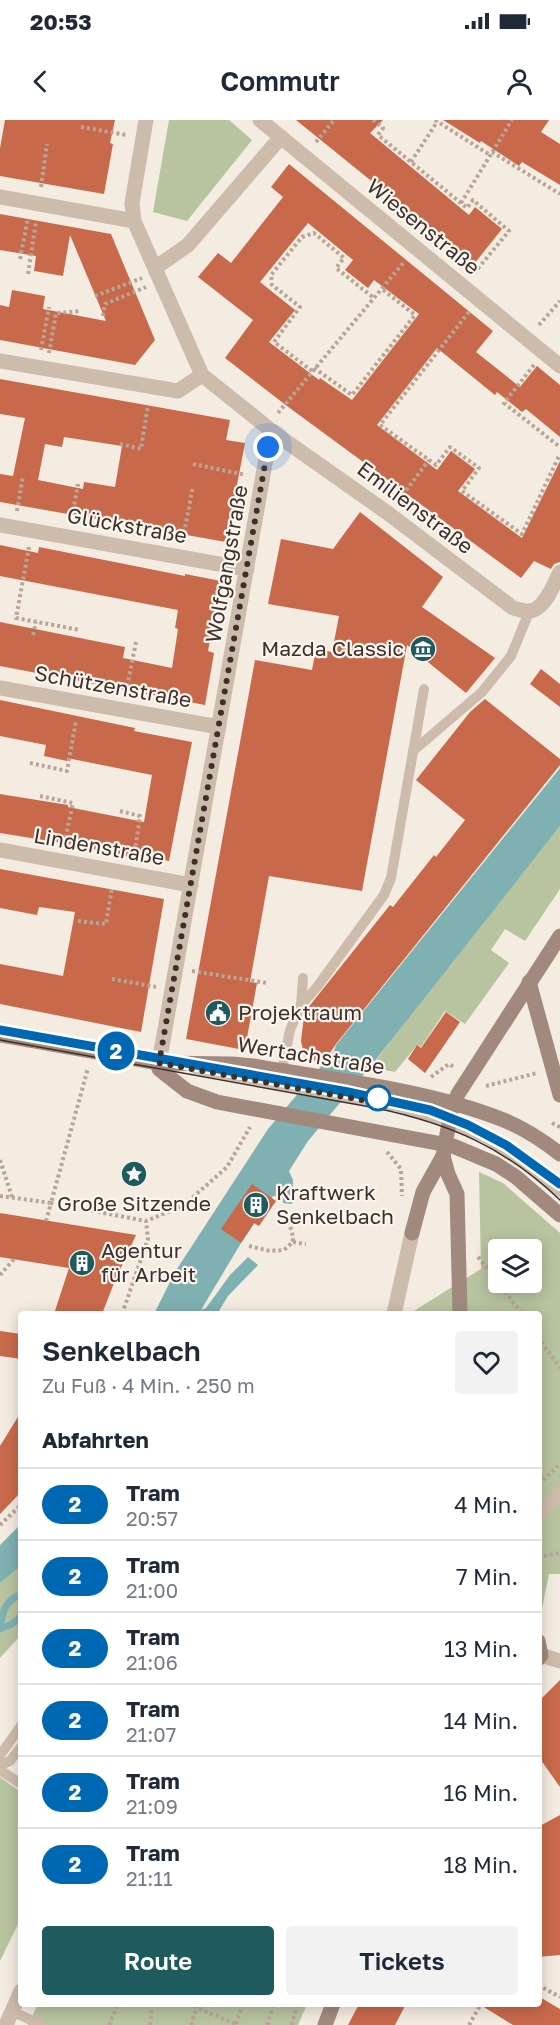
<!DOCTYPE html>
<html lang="de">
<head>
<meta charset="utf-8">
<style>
  body { margin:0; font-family:"Golos Text",sans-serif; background:#f2f2f3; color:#1f2937; height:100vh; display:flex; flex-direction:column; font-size:22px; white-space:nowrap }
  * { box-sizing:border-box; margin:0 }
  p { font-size:20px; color:#747a83 }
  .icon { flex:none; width:33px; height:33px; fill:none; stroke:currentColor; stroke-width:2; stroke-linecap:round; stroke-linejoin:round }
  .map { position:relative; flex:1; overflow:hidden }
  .panel { position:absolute; left:18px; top:1191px; width:524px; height:696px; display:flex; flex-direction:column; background:#fff; border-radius:6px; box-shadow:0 3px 15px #0003 }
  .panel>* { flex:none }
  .badge { padding:0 12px; border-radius:20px; font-size:21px; line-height:39px }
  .fabs { position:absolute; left:488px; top:1119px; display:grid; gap:12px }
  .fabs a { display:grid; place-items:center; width:54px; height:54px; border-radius:6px; background:#fff; box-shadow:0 3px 15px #0003; font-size:30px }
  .you { position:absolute; width:30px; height:30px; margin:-15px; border:4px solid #fff; border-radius:50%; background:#1a73e8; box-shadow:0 0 0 9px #1a73e833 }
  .map>.badge { position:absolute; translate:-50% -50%; box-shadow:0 0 0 3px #fff }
  h2 { padding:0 24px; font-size:22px; line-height:54px }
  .round { display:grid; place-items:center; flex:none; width:63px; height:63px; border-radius:6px; background:#f2f2f3 }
  .headline { display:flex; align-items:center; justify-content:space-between; height:102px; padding:0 24px }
  h1 { font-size:28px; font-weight:600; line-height:45px }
  .cta { display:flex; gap:12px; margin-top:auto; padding:12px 24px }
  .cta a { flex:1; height:69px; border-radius:6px; background:#1f5a5e; color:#fff; font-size:24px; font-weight:600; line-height:69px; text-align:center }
  .cta a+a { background:#f2f2f3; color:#1f2937 }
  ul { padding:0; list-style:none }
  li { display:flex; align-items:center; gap:18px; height:72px; padding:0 24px; border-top:2px solid #e0e1e3 }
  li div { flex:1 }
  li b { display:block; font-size:22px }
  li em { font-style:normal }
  li .badge { min-width:66px; font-weight:700; text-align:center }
  .status { display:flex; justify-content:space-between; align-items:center; height:42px; padding:0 30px; background:#fff; direction:ltr }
  .status svg { height:16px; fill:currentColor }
  header { display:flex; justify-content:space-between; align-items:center; height:78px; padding:0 24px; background:#fff; font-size:27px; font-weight:600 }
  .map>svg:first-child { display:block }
</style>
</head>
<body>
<div class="status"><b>20:53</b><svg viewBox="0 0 49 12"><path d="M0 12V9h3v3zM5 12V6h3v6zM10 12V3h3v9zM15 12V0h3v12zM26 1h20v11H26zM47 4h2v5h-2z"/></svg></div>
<header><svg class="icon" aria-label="back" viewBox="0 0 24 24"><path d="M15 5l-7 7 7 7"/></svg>Commutr<svg class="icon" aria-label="person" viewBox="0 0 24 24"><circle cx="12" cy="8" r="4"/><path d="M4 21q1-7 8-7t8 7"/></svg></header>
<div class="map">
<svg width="560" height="1905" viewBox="0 0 560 1905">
  <rect width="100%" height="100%" fill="#f4ebe1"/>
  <g fill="#b8c4a0" fill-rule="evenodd">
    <path d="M169 0H229L252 20 187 101 153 92Z"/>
    <path d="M560 706V769L525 821 505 809 491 830 509 843 465 904 445 891 421 927 417 925 395 952 371 947 423 878Z"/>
    <path d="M479 1052 503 1063 560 1113V1454H549L541 1494 539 1497 538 1194H409L481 1149ZM498 1130H531V1162H498Z"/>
    <path d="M21 1446V1515L0 1538V1463Z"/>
    <path d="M0 1657 21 1672V1798L0 1841Z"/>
    <path d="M38 1884H307L298 1905H28Z"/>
  </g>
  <g fill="#7fb0b2">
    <path d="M560 648V706L370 947 308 1021 289 1051 293 1060 292 1084 283 1083V1078L273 1076 241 1123 201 1190 206 1188 230 1155 248 1137 258 1145 228 1176 217 1194H154L175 1152 268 1009 334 931 336 925Z"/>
    <path d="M21 1404V1446L0 1463V1425Z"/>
  </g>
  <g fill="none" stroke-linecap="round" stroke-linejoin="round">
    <g stroke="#7fb0b2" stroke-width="7">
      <path d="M1 1508C9 1506 17 1503 21 1495"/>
      <path d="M0 1509C2 1494 5 1479 21 1475"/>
    </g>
  </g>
  <g fill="#c8694b" fill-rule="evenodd">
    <path d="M5 0H115L110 23 113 24 104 74 0 56V28Z"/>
    <path d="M296 0H383L370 13 469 95 475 87 502 109 474 144Z"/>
    <path d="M443 0H549L541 12 560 24V65L522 42 519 46 481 21 480 23Z"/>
    <path d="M289 44 493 211 476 232 520 267 537 246 560 265V317L526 289 522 292 497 272 495 275 437 228 377 305 437 350 451 331 475 349 458 371 522 418 560 341V442L554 444 551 449 534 441 521 458 287 286 225 238 253 200 198 157 218 133 231 143 283 77 271 67ZM308 103 353 140 345 150 368 168 374 160 419 194 352 280 320 258 319 260 269 222 295 190 260 162Z"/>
    <path d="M0 94 111 114 155 220 135 245 0 220V185L9 187 12 170 45 176 43 189 106 201 70 115 63 156 34 151 36 136 0 130Z"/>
    <path d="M0 259 230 300 226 320 245 323 226 422 0 382V354L13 356 25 298 0 294ZM64 317 122 326 115 367 84 362 83 369 38 360 45 324 62 327Z"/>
    <path d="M360 392 443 457 422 487 495 538 466 573 407 525 362 771 269 756 250 862 257 863 246 923 239 929 186 919 255 540 312 550 316 529 332 532 339 496 268 484 281 419 333 429Z"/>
    <path d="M0 425 38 433 39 427 185 456V454L221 461 208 531 214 533 205 585 0 546V502L125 527 123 538 172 548 178 509 175 508 178 490 0 456Z"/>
    <path d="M541 549 560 564V587L530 564Z"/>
    <path d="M485 579 560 639V645L336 924 324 942 305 939 301 921 304 896 307 889 390 785 393 787 434 735 436 737 465 700 416 660 470 592Z"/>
    <path d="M0 580 135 608 134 611 192 622 169 741 131 734 130 737 74 725 0 713V674L68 685V687L144 702 152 655 67 638V641L44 636 46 625 0 616Z"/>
    <path d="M0 749 164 779 141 912 0 884V844L63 856 75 792 39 787 37 795 0 788Z"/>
    <path d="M446 892 460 902 425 953 408 939 417 925 421 928Z"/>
    <path d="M252 1064 276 1081 259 1106 254 1103 241 1123 221 1109Z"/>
    <path d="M0 1093 136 1115 114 1163 102 1194H54L69 1148 0 1137Z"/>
    <path d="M0 1211 21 1214V1239L0 1236Z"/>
    <path d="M21 1292V1372L0 1394V1326Z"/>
    <path d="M560 1560V1667L538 1636V1582Z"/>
    <path d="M560 1695V1835L538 1837V1707Z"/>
    <path d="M538 1876 560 1889V1905H513L479 1884H538Z"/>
    <path d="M359 1884H406L395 1905H348Z"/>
  </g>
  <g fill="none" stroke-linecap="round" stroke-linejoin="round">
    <g stroke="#b9a596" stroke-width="4" stroke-dasharray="3 3" stroke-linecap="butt">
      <path d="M373 0 383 8 378 15 467 88 473 80 509 111 475 152"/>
      <path d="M435 0 490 35"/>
      <path d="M81 7 127 15"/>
      <path d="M316 22 334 0"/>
      <path d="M492 32 560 74"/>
      <path d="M411 42 437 2"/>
      <path d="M41 67 47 24"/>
      <path d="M461 83 512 0"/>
      <path d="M20 139 28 98"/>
      <path d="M28 154 36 101"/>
      <path d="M95 176 142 158"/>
      <path d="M469 192 380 305 436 345 450 327 479 348 462 371 522 414 560 334"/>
      <path d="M103 196 105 184 146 167"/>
      <path d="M539 205 560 181"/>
      <path d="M41 230 49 187"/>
      <path d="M49 233 56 193 81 191"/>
      <path d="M534 245 504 283 560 327"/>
      <path d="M314 248 352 275 415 195 382 169"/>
      <path d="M312 251 274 222 300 187 272 165 271 155 302 117 314 113 344 138 336 148 374 178"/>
      <path d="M278 293 404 142"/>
      <path d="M120 324 141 329 148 285"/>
      <path d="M193 344 246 355"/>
      <path d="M399 380 429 340"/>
      <path d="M17 391 23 356"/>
      <path d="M71 402 78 364"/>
      <path d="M183 419 193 366"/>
      <path d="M29 427 16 498 80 510"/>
      <path d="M33 515 36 502"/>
      <path d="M126 572 136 522"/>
      <path d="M30 643 67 651 76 601"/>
      <path d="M40 676 73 683 64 725"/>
      <path d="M120 691 140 696 134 737"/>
      <path d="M78 801 106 804 112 767"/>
      <path d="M192 851 267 863"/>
      <path d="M112 859 156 867"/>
      <path d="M431 957 449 944 454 947"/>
      <path d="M486 966 537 953"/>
      <path d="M552 1003 560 1007"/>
      <path d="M387 1032 401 1049 402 1076"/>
      <path d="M0 1040 12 1077"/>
      <path d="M0 1076 51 1083 88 948"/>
      <path d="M46 1101 51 1083 146 1101 183 1086 227 1047 250 1007"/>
      <path d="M293 1122 306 1124"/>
      <path d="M249 1126 270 1131 284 1130 293 1122C293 1108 288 1101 278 1091"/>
      <path d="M478 1137 498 1162"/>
      <path d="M0 1155 14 1139"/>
      <path d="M498 1162 522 1194"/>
      <path d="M122 1194 148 1119 146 1101"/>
      <path d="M538 1217 560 1248"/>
      <path d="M543 1360 560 1344"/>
      <path d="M0 1405 21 1385"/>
      <path d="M538 1437 560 1433"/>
      <path d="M538 1865 560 1877"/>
      <path d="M188 1884 236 1904"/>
      <path d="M236 1904 243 1884"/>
      <path d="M109 1905 118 1884"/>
      <path d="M150 1905 152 1884"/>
      <path d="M191 1905 197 1886"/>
      <path d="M267 1905 274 1884"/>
      <path d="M292 1905 297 1884"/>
      <path d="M469 1905 481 1884"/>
    </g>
    <g stroke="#cdbbac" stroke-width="10">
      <path d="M413 631 482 572 511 536 529 492"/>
      <path d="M301 885 303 858"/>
      <path d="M195 949 395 986 449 1002 485 1018 518 1039 560 1072"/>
      <path d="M282 951 290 910 301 885 317 867 384 775 391 758 424 569"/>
      <path d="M0 1635 21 1606"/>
      <path d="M0 1645 10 1641 21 1627"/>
      <path d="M0 1650 21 1664"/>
      <path d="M12 1891 41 1905"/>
    </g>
    <g stroke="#cdbbac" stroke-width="15">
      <path d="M146 0 132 83 134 101 202 255 277 315 389 394 513 488C518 489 523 491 528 491 544 492 554 464 560 452"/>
      <path d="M260 0 560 246"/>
      <path d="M0 77 134 101"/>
      <path d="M155 148 188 125 281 17"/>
      <path d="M0 241 178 271 202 255"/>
      <path d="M0 405 247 449"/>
      <path d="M0 568 219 607"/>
      <path d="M0 730 191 765"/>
      <path d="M159 943 268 327 277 315"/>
      <path d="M394 1194 412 1113"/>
      <path d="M538 1393 560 1373"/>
      <path d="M541 1535 560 1541"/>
      <path d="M6 1905 21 1871"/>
    </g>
    <g stroke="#a18a7d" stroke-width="15">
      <path d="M529 862 560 975"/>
      <path d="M0 915 159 943 232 944 253 946C334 960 424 969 501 999 522 1007 542 1020 560 1034"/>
      <path d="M159 943V949L187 971 217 982 453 1026 496 1044 516 1057 560 1095"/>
      <path d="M443 1036 448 1054 457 1074 460 1194"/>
      <path d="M412 1113 423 1072 443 1036 451 992 458 974 560 816"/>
      <path d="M538 1521 541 1535 538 1539"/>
      <path d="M325 1905 333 1884"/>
    </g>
    <g stroke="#3b302b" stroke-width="1.5">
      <path d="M0 910 348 972 430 990 468 1005 506 1025 560 1064"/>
      <path d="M0 920 376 988C451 1004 504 1027 560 1080"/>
    </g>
  </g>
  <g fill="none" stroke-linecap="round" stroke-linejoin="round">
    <g stroke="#fff" stroke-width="14">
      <path id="line" d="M0 910 348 972 430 990 468 1005 506 1025 560 1064"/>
    </g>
    <use href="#line" stroke="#0068b3" stroke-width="9"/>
    <path stroke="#3b302b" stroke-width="6" stroke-dasharray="0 10.8" d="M268 327 159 943 378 983V978"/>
  </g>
  <defs>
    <g id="museum-disc" transform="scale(1.35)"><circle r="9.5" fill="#1f5a5e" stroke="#fbf5ee"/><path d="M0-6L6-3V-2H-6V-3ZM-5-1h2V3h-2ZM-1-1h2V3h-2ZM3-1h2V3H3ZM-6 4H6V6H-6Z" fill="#fff"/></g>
    <g id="civic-disc" transform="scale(1.35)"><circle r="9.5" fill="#1f5a5e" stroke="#fbf5ee"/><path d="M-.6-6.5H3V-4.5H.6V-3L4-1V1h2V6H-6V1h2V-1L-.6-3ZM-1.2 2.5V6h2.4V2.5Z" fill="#fff"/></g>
    <g id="sight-disc" transform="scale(1.35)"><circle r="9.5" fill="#1f5a5e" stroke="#fbf5ee"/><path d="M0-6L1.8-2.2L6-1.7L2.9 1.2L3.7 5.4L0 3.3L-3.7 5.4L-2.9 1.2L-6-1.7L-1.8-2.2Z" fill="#fff"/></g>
    <g id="building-disc" transform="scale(1.35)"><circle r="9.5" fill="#1f5a5e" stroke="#fbf5ee"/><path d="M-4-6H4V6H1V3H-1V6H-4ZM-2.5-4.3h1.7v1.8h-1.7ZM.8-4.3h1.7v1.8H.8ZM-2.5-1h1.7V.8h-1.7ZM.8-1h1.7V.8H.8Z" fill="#fff"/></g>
  </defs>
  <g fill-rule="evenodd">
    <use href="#museum-disc" x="423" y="529"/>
    <use href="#civic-disc" x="218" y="893"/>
    <use href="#sight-disc" x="134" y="1054"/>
    <use href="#building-disc" x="256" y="1085"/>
    <use href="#building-disc" x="82" y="1143"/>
  </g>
  <circle fill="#fff" stroke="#0068b3" stroke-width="3" cx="378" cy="978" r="12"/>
  <g text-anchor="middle" stroke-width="4.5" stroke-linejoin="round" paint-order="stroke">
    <g font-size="21" fill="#3b302b" stroke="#fbf5ee">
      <text transform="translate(423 107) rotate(39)" y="7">Wiesenstraße</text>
      <text transform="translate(415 388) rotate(37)" y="7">Emilienstraße</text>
      <text transform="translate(127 406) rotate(10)" y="7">Glückstraße</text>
      <text transform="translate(227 444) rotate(-80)" y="7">Wolfgangstraße</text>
      <text transform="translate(113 567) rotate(10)" y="7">Schützenstraße</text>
      <text transform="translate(99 727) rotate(10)" y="7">Lindenstraße</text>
      <text transform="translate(311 936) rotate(9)" y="7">Wertachstraße</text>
    </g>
    <g font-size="21" fill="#3b302b" stroke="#fbf5ee" text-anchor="start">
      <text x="404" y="536" text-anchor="end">Mazda Classic</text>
      <text x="238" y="900">Projektraum</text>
      <text x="276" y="1080">Kraftwerk<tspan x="276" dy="24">Senkelbach</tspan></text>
      <text x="134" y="1091" text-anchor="middle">Große Sitzende</text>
      <text x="101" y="1138">Agentur<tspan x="101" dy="24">für Arbeit</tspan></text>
    </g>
  </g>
</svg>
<div class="fabs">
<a><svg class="icon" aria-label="layers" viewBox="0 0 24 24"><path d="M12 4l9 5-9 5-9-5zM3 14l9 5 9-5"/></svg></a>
</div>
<div class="you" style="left:268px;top:327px"></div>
<b class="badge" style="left:116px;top:931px;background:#0068b3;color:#fff">2</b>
<section class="panel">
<div class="headline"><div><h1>Senkelbach</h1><p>Zu Fuß · 4 Min. · 250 m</p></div><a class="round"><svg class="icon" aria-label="heart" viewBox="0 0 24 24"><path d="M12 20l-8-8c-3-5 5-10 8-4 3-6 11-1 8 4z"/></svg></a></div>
<h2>Abfahrten</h2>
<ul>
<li><span class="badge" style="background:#0068b3;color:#fff">2</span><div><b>Tram</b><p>20:57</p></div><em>4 Min.</em></li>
<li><span class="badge" style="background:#0068b3;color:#fff">2</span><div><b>Tram</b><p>21:00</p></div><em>7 Min.</em></li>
<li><span class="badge" style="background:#0068b3;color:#fff">2</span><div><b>Tram</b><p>21:06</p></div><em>13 Min.</em></li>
<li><span class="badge" style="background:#0068b3;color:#fff">2</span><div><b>Tram</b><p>21:07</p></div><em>14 Min.</em></li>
<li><span class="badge" style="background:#0068b3;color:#fff">2</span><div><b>Tram</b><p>21:09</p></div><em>16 Min.</em></li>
<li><span class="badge" style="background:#0068b3;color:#fff">2</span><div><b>Tram</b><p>21:11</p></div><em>18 Min.</em></li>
</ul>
<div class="cta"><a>Route</a><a>Tickets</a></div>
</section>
</div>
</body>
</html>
